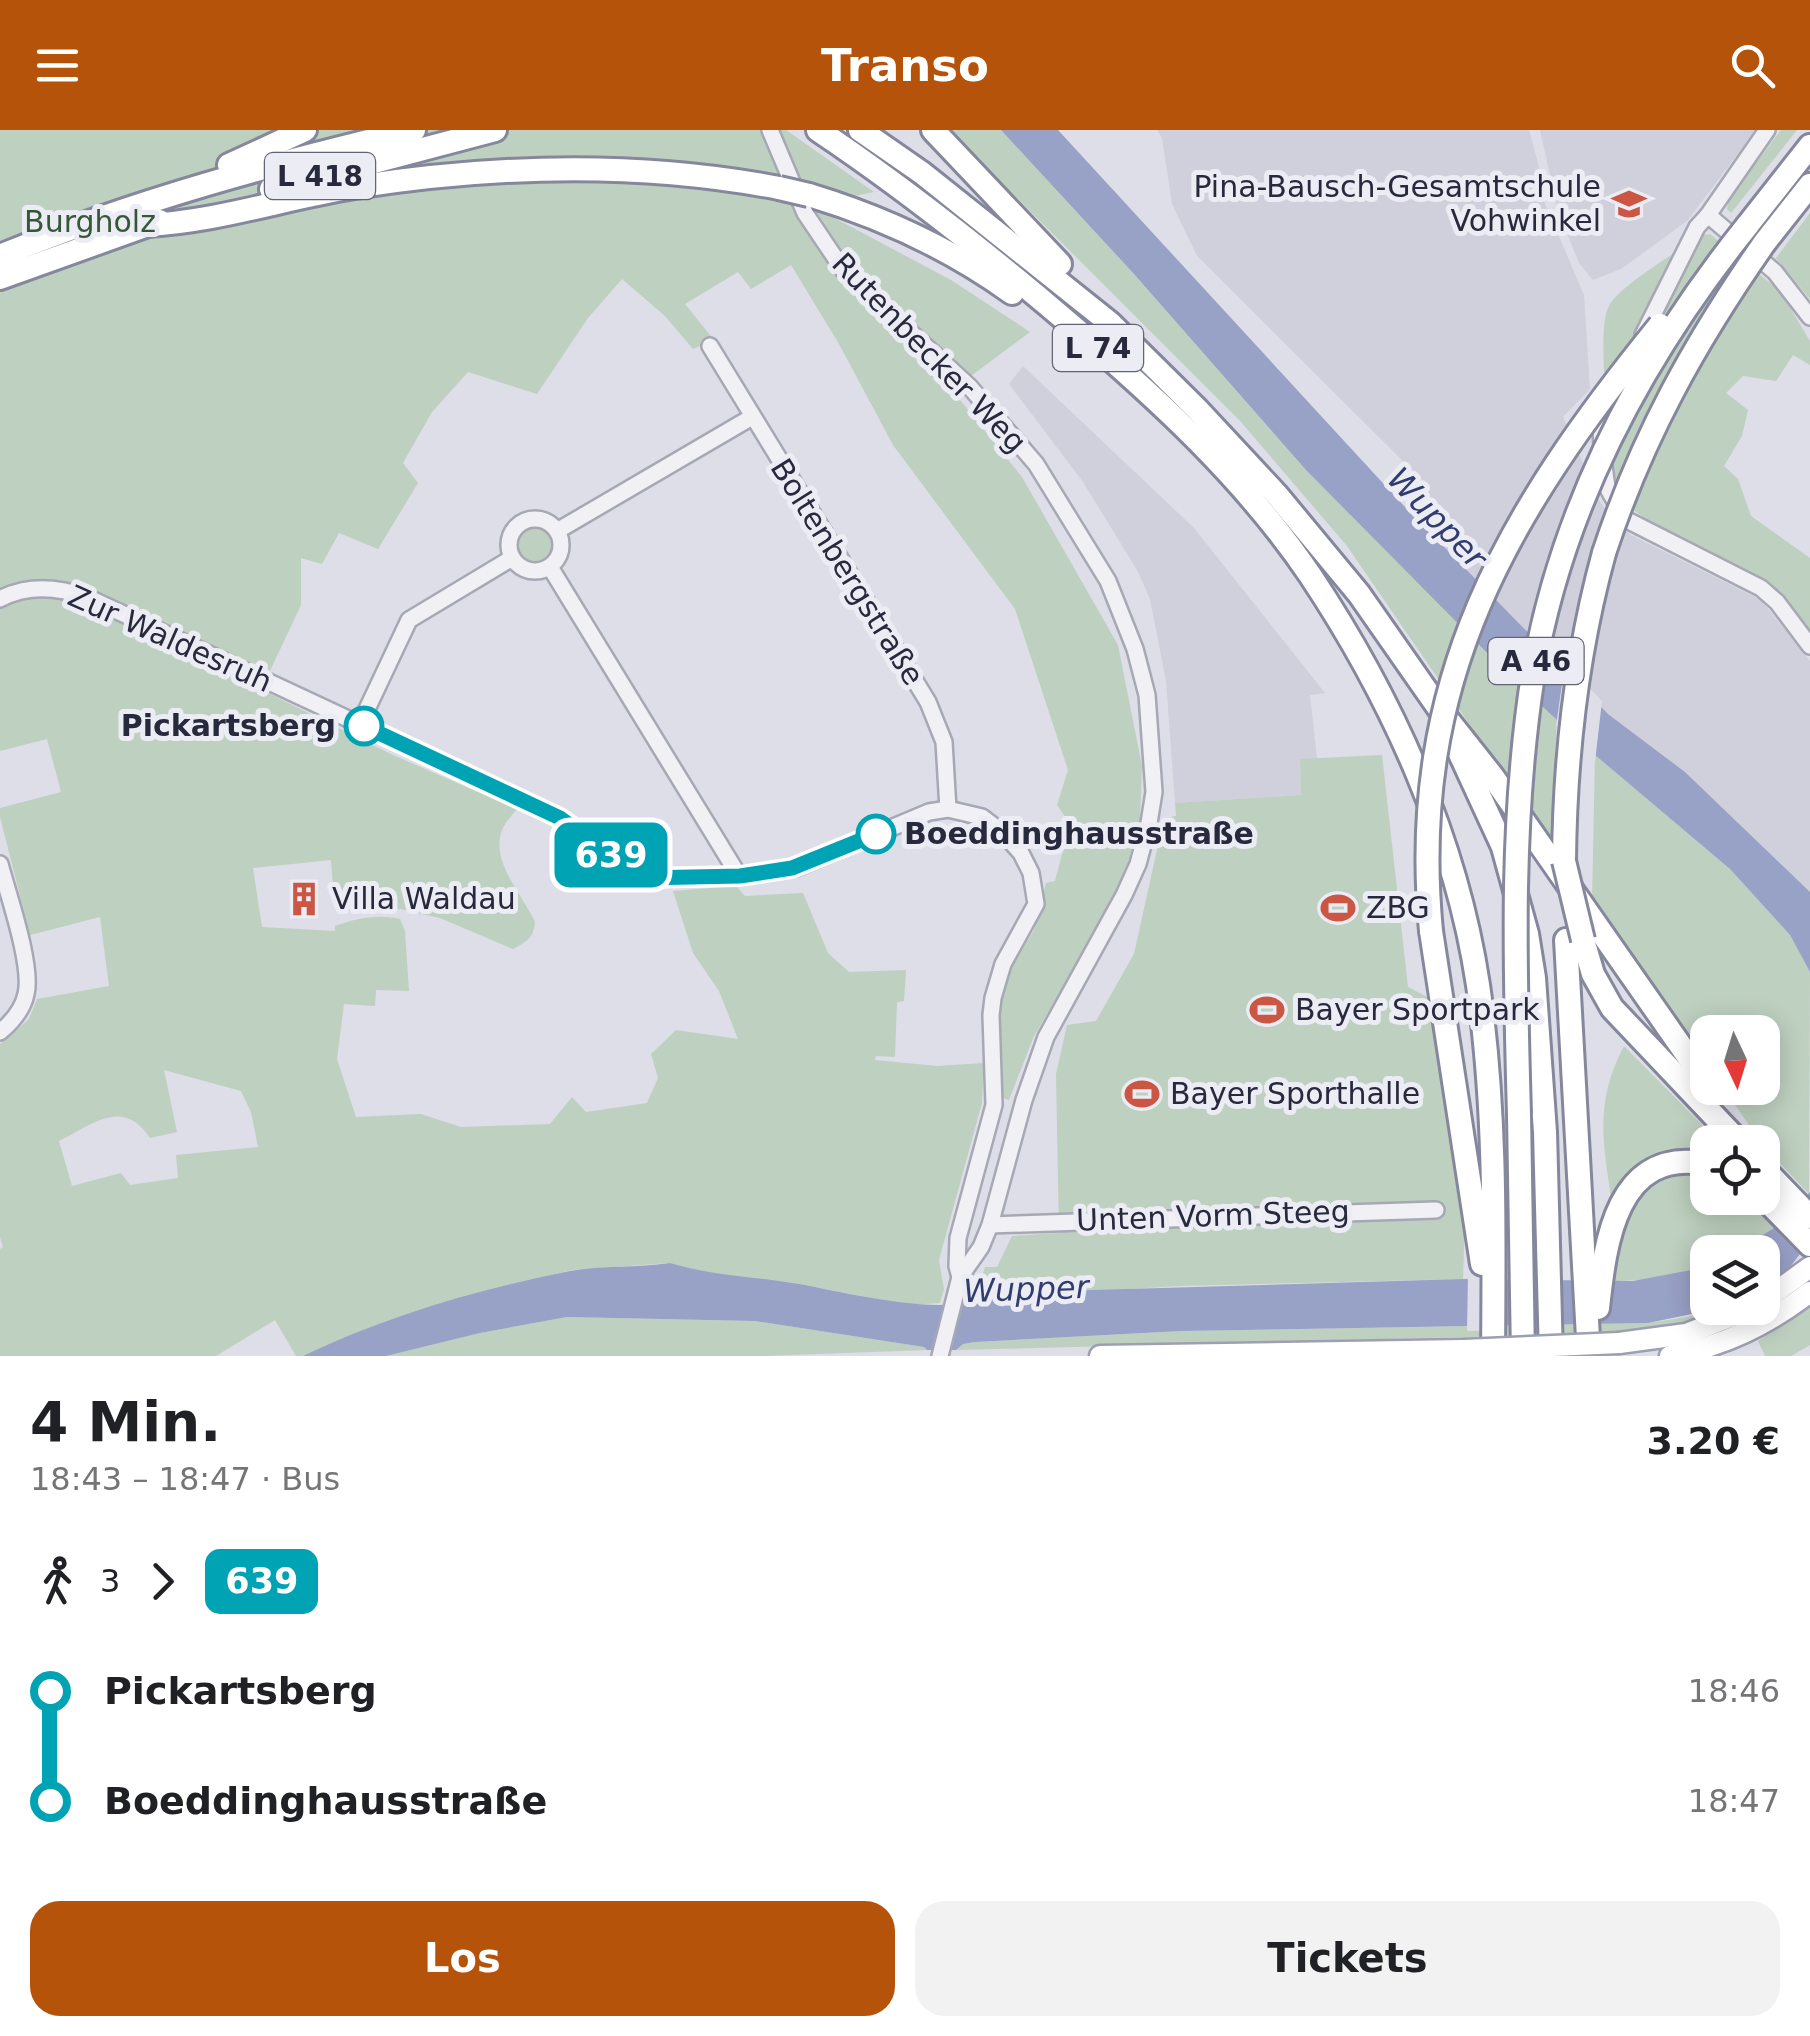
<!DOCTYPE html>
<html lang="de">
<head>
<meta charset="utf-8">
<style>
  body { margin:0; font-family:"DejaVu Sans",sans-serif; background:#f2f2f2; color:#202124; height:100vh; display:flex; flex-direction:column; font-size:38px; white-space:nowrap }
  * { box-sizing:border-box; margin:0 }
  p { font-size:32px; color:#757577 }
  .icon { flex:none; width:55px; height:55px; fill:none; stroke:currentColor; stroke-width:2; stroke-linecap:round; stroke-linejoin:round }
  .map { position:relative; height:1226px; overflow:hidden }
  .drawer { display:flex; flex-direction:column; background:#fff; flex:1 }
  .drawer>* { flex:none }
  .badge { padding:0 20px; border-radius:15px; font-size:35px; line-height:65px }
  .needle { width:65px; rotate:176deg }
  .tools { position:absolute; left:1690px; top:885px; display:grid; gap:20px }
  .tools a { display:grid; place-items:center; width:90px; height:90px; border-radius:20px; background:#fff; box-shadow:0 5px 25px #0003; font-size:50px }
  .map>.badge { position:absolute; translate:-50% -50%; box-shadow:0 0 0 5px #fff }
  .legs { display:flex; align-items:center; gap:15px; height:110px; padding:0 30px; font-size:32px }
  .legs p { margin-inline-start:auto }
  .headline { display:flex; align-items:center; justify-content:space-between; height:170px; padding:0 30px }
  h1 { font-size:55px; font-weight:700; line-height:75px }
  .cta { display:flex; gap:20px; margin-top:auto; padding:20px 30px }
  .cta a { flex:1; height:115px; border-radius:30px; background:#b45309; color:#fff; font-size:40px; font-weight:700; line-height:115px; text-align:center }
  .cta a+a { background:#f2f2f2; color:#202124 }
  ul { padding:0 30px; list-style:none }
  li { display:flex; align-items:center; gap:35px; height:110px; font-size:38px }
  li i { display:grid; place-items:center; width:15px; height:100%; margin:0 12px; background:currentColor }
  li i::after { content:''; width:25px; height:25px; margin:-12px; border:8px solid; border-radius:50%; background:#fff }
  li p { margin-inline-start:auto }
  li:first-child i { background:linear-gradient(#0000 50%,currentColor 0) }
  li:last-child i { background:linear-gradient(currentColor 50%,#0000 0) }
  header { display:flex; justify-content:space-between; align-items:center; height:130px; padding:0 30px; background:#b45309; color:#fff; font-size:45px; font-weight:700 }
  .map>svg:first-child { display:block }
</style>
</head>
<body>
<header><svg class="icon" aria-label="menu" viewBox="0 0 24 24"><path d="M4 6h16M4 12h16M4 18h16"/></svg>Transo<svg class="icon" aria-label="search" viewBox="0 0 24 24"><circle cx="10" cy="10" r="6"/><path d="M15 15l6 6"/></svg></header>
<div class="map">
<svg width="1810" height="1226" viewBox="0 0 1810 1226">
  <rect width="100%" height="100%" fill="#dddee7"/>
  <g fill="#cfd0dc">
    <path d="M1157 0H1529L1541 44 1543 69 1584 165 1590 259 1563 287 1599 370 1613 391 1631 405 1761 470 1810 531V762L1685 642 1608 584 1404 376 1423 351 1197 126 1172 74 1162 8Z"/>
    <path d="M1540 0H1756L1687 91 1621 139 1593 150 1579 133 1558 81Z"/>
    <path d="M1023 236 1194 398 1325 563 1310 565 1317 629 1300 630 1301 665 1175 673 1166 551 1150 469 1137 440 1083 352 1009 254Z"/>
  </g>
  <g fill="#bed0bf" fill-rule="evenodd">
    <path d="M0 0H786L874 62 810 75 951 150 1030 202 952 260 1022 347 1118 515 1142 636 1140 690 1120 761 1034 906 1009 970 1003 968 998 894 1006 846 1034 800 1046 753 1055 751 1070 694 1057 675 1068 640 1015 479 893 315 839 214 791 135 751 159 738 142 685 174 714 210 693 219 665 186 622 149 588 188 537 264 468 242 432 282 403 333 418 353 378 419 339 403 322 434 301 428V475L268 545V563L393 625 517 679C512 685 505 693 502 700 490 732 523 765 535 792 534 808 526 812 513 819L440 788 401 779 347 781 334 770 331 730 253 738 262 797 335 801V796C358 788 377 784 400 789L405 801 409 861 376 860 375 876 344 874 337 929 356 987 421 984 461 997 550 994 572 967 586 982 647 973 658 948 651 924 676 900 738 909 719 861 693 823 673 761 736 756 745 766 803 763 828 823 849 842 906 840 904 871 897 872 895 927 876 926 875 930 937 936 984 933 982 973 939 1130 944 1159 940 1173 908 1175 789 1152 709 1145 670 1133 572 1140 484 1161 399 1188 303 1226H296L275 1190 216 1226H0V1119L3 1117 0 1107V914L29 889 37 869 109 856 100 787 30 805 0 687V678L61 662 47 609 0 621ZM164 940 241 961 251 982 258 1017 176 1025 178 1048 130 1055 121 1043 72 1056 59 1011C93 994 123 967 150 1008L177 1002Z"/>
    <path d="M949 0H1001L1134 144 1306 340 1557 590 1551 713 1347 416 1241 292Z"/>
    <path d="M1781 0H1797L1731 83 1727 79 1729 69Z"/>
    <path d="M1810 83V169L1776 128Z"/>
    <path d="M1710 104 1780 161 1810 211V235L1793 225 1776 251 1743 246 1726 263 1748 280 1742 306 1724 336 1738 349 1751 386 1810 428V501L1771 454 1655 396 1619 369C1613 334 1594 203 1609 176 1620 155 1679 121 1701 105Z"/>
    <circle cx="535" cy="415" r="20"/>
    <path d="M1382 625 1408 857 1429 868 1465 1086 1463 1149 1182 1156 985 1167 965 1173 969 1160 978 1159 985 1137H997L1012 1106 1059 1103 1056 944 1067 895 1096 891 1134 824 1164 688 1176 686 1175 673 1301 665 1300 629Z"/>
    <path d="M1595 625 1730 739 1790 805 1810 842 1809 1064 1764 1016 1723 958H1762V902H1708L1707 936 1592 773Z"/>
    <path d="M1624 916 1719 1012H1708L1707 1027 1699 1025 1612 1073C1603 1012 1594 973 1624 916Z"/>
    <path d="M1707 1042 1708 1068H1748L1777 1096 1736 1122H1708L1707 1137 1645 1150 1613 1151 1615 1107 1638 1063 1666 1044Z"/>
    <path d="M1720 1178H1727L1688 1192 1619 1203 956 1220 963 1214 975 1212 1181 1201 1648 1193 1687 1187Z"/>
    <path d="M1810 1178V1215L1791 1226H1765L1758 1211Z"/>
    <path d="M567 1187 755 1191 924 1217 927 1220 763 1226H386L480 1203Z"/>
  </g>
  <g fill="#98a1c6">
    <path d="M1001 0H1058L1404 376 1608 584 1685 642 1810 762V842L1790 805 1730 739 1595 625 1516 552 1306 340 1134 144Z"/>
    <path d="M1810 1062V1111L1783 1146 1763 1158 1762 1122H1736L1777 1096Z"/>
    <path d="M670 1133C714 1146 749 1146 793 1153 838 1160 953 1192 990 1163L1463 1149 1633 1151 1707 1137 1708 1178H1721L1648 1193 1181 1201 975 1212 963 1214 956 1220H927L924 1217 755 1191 567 1187 480 1203 386 1226H303C386 1186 479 1159 570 1141 602 1135 638 1138 670 1133Z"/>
  </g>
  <g fill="#dddee7">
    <path d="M1565 533 1602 571 1595 632 1556 596Z"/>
    <path d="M1468 1144H1501L1502 1200 1467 1201Z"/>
  </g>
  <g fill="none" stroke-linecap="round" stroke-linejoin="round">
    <g stroke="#a6a8b4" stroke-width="20">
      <g id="minor">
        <path d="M770 0 805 83 844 141 969 256 1036 334 1108 451 1135 519 1147 565 1154 662 1149 693 1138 734 1124 765 1046 907 1024 970 990 1095 981 1117 960 1147 940 1226"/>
        <path d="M1767 0 1708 85 1775 142 1810 187"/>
        <path d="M1643 205 1697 97 1708 85"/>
        <path d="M710 216 928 572 944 612 948 679"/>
        <path d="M1608 274 1601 289 1602 322 1607 357 1625 389 1761 458 1777 472 1810 516"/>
        <circle cx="535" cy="415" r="26"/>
        <path d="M557 401 752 287"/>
        <path d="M550 437 739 746"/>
        <path d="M0 469C28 454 58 457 87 467L560 688 643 748 739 746 796 738 929 682 948 679 982 687 1003 703 1021 723 1031 743 1036 774 1003 834 993 868 991 885 994 975 958 1108 957 1136 960 1147"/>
        <path d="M360 594 409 490 512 428"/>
        <path d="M0 734C8 764 33 836 26 864 23 879 12 892 0 902"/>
        <path d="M990 1095 1436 1080"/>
      </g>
    </g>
    <g stroke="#9d9fb2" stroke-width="25">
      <g id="major">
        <path d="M1762 1172 1810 1137"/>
        <path d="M1619 1213 1686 1204 1753 1178"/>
        <path d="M1100 1226 1464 1220"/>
        <path d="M1670 1226C1724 1216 1767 1195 1810 1162"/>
      </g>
    </g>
    <g stroke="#85879d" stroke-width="28">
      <g id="highway">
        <path d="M818 0C906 59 989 125 1070 194 1158 269 1245 349 1310 445 1392 568 1456 709 1478 855 1496 978 1494 1102 1493 1226"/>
        <path d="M860 0 922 43 1110 193 1197 279 1277 365 1359 464 1440 580 1493 647 1708 955"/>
        <path d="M933 0 1060 134"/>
        <path d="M229 35 305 0"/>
        <path d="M271 59 495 0"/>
        <path d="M809 65C882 87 951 119 1012 163"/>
        <path d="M146 95C216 92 285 68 355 57 496 35 638 31 779 58"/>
        <path d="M1747 96 1810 16"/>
        <path d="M1765 112 1810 55"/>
        <path d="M0 126C134 71 274 33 414 0"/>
        <path d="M0 148 159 91"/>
        <path d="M1456 615 1503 717 1527 804 1534 848 1545 1002 1551 1226"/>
        <path d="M1564 731C1565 626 1576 525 1604 423"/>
        <path d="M1431 801 1482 1134"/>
        <path d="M1566 810 1589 1226"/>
        <path d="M1583 810 1593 844 1612 878 1739 1012"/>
        <path d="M1519 985 1523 1226"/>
        <path d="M1762 1037 1810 1087"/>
        <path d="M1762 1066 1810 1115"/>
        <path d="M1598 1178C1605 1113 1616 1016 1708 1034"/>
      </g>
    </g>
    <use href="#minor" stroke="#f0f0f5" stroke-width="15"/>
    <use href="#major" stroke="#fff" stroke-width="20"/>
    <use href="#highway" stroke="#fff" stroke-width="22"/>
    <g stroke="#9d9fb2" stroke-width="25" stroke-linecap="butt">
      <path id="major-bridge" d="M1464 1220 1619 1213"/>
    </g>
    <g stroke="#85879d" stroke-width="28" stroke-linecap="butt">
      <g id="highway-bridge">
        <path d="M779 58 809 65"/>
        <path d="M1604 423C1642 307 1695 212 1765 112"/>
        <path d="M1564 731 1583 810"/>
        <path d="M1431 801C1407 551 1507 383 1660 195"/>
        <path d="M1519 985C1515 838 1510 691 1533 545 1561 378 1642 227 1747 96"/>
      </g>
    </g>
    <use href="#major-bridge" stroke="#fff" stroke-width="20"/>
    <use href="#highway-bridge" stroke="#fff" stroke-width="22"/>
  </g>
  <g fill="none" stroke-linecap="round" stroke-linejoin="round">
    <g stroke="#fff" stroke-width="22">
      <path id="line-1" d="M364 596 560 688 643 748 740 746 792 738 876 704"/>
    </g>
    <use href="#line-1" stroke="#00a3b4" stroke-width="15"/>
  </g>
  <defs>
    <g id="school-bare" transform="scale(2.7)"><path d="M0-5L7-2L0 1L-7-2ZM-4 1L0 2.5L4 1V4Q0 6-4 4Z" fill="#cb5643" stroke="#ecedf4" stroke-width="2.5" paint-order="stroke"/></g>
    <g id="building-bare" transform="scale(2.7)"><path d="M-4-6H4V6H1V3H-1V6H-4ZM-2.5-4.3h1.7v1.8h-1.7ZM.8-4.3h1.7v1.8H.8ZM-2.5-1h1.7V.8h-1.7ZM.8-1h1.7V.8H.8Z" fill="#cb5643" stroke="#ecedf4" stroke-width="2.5" paint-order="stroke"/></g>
    <g id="stadium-bare" transform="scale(2.7)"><path d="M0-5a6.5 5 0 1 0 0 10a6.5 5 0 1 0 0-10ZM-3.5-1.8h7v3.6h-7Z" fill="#cb5643" stroke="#ecedf4" stroke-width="2.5" paint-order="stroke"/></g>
  </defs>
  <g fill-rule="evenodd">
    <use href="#school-bare" x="1629" y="74"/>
    <use href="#building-bare" x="304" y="769"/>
    <use href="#stadium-bare" x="1338" y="778"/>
    <use href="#stadium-bare" x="1267" y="880"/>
    <use href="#stadium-bare" x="1142" y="964"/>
  </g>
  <g fill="#fff" stroke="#00a3b4" stroke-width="5">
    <circle cx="364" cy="596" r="18"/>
    <circle cx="876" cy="704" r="18"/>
  </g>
  <g text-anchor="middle" stroke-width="10" stroke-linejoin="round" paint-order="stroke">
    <g fill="#ecedf4" stroke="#626474" stroke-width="2.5">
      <rect x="265" y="23" width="110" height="46" rx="8"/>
      <rect x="1053" y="195" width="90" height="46" rx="8"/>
      <rect x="1488.5" y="508" width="95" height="46" rx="8"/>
    </g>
    <g font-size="28" font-weight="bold" fill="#27293d">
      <text x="320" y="56">L 418</text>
      <text x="1098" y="228">L 74</text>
      <text x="1536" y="541">A 46</text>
    </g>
    <g font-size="30" fill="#27293d" stroke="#ecedf4" text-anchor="start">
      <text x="1601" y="67" text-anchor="end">Pina-Bausch-Gesamtschule<tspan x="1601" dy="34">Vohwinkel</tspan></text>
      <text x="332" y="779">Villa Waldau</text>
      <text x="1366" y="788">ZBG</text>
      <text x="1295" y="890">Bayer Sportpark</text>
      <text x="1170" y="974">Bayer Sporthalle</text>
    </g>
    <g font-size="30" fill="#355838" stroke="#ecedf4">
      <text x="90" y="102">Burgholz</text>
    </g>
    <g font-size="30" fill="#27293d" stroke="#ecedf4">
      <text transform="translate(929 223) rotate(46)" y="10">Rutenbecker Weg</text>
      <text transform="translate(847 442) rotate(58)" y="10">Boltenbergstraße</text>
      <text transform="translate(170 509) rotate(24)" y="10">Zur Waldesruh</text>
      <text transform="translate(1213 1086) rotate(-2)" y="10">Unten Vorm Steeg</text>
    </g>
    <g font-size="30" font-weight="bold" fill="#27293d" stroke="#ecedf4" text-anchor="end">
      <text x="336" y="606">Pickartsberg</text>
      <text x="904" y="714" text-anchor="start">Boeddinghausstraße</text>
    </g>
    <g font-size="32" font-style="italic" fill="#323c70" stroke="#ecedf4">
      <text transform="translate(1437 388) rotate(46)" y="11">Wupper</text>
      <text transform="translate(1026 1159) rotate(-2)" y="11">Wupper</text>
    </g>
  </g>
</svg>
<div class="tools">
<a><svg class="needle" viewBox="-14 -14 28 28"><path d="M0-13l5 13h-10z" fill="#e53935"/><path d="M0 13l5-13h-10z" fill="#757577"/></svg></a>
<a><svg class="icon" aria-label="locate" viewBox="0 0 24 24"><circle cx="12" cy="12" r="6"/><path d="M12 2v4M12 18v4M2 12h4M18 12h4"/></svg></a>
<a><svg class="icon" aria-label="layers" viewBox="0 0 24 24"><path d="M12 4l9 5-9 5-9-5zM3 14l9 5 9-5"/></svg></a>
</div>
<b class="badge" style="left:611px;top:725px;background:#00a3b4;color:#fff">639</b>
</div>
<section class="drawer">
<div class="headline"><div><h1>4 Min.</h1><p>18:43 – 18:47 · Bus</p></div><b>3.20 €</b></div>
<div class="legs"><svg class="icon" aria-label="walk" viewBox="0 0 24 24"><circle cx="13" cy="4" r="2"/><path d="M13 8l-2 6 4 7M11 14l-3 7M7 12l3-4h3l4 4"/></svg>3<svg class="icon" aria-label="forward" viewBox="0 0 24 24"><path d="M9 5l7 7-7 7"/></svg><b class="badge" style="background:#00a3b4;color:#fff">639</b></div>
<ul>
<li><i style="color:#00a3b4"></i><b>Pickartsberg</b><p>18:46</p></li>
<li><i style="color:#00a3b4"></i><b>Boeddinghausstraße</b><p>18:47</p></li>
</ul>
<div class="cta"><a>Los</a><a>Tickets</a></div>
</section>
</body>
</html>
